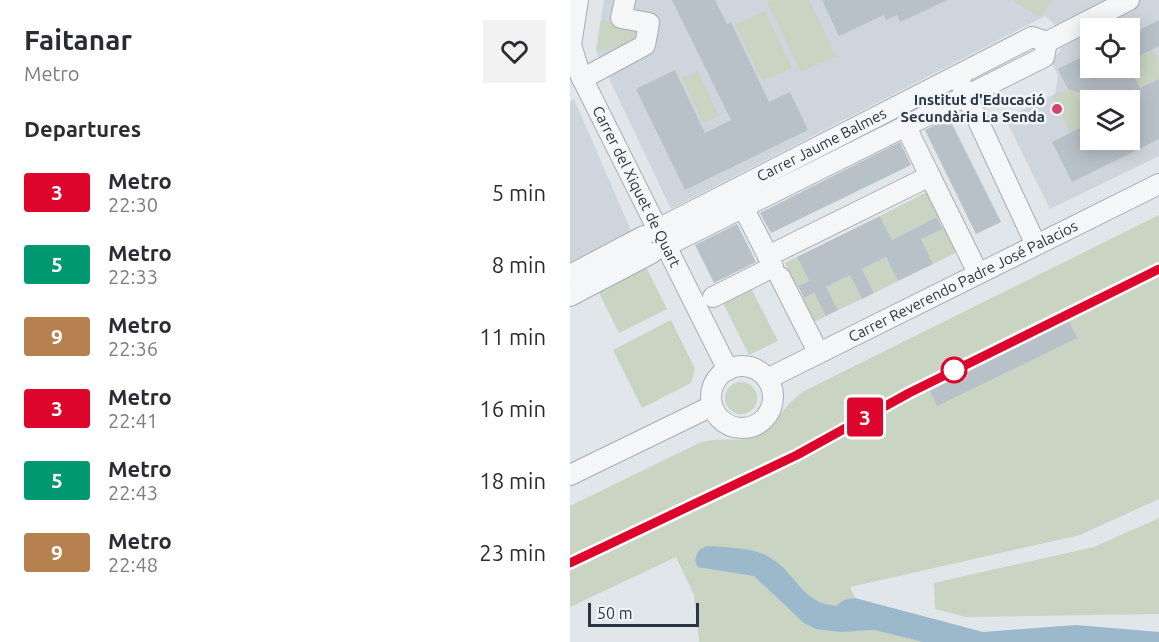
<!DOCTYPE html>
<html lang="en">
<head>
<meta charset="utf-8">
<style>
  body { margin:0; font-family:Ubuntu,sans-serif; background:#f2f2f3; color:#2b2b33; height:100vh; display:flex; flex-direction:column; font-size:22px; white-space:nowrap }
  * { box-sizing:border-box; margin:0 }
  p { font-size:20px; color:#7c7c81 }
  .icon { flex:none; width:33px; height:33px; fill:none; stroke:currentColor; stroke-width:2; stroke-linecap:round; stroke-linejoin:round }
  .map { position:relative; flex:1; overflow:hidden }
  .panel { display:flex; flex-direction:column; background:#fff; width:570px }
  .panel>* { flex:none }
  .badge { padding:0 12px; border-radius:4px; font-size:21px; line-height:39px }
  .fabs { position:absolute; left:510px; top:18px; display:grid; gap:12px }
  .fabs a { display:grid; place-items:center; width:60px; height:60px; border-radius:0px; background:#fff; box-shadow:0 3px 15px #0003; font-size:30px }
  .scale { position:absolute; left:18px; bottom:15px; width:111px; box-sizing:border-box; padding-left:6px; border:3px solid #293643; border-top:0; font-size:16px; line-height:21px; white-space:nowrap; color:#293643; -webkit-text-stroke:4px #f1f5f7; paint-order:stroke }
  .map>.badge { position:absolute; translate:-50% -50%; box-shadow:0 0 0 3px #fff }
  h2 { padding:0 24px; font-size:22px; line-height:54px }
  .round { display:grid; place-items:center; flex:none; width:63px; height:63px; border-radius:0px; background:#f2f2f3 }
  .overview { display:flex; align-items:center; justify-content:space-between; height:102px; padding:0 24px }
  h1 { font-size:28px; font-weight:600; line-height:45px }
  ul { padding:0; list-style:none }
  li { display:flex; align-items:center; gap:18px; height:72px; padding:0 24px }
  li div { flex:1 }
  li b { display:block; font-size:22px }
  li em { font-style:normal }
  li .badge { min-width:66px; font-weight:700; text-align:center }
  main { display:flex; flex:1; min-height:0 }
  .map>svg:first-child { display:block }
</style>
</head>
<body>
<main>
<section class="panel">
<div class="overview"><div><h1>Faitanar</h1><p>Metro</p></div><a class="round"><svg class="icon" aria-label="heart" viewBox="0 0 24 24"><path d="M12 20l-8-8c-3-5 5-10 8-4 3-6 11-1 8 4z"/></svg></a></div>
<h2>Departures</h2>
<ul>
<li><span class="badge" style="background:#dd052b;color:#fff">3</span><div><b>Metro</b><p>22:30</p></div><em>5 min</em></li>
<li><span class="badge" style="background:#009870;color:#fff">5</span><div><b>Metro</b><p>22:33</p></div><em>8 min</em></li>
<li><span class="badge" style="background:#b7814f;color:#fff">9</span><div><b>Metro</b><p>22:36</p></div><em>11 min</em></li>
<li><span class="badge" style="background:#dd052b;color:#fff">3</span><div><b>Metro</b><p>22:41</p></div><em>16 min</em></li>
<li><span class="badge" style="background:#009870;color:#fff">5</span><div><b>Metro</b><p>22:43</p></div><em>18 min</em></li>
<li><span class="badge" style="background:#b7814f;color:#fff">9</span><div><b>Metro</b><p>22:48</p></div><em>23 min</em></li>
</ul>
</section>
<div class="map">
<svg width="589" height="642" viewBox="0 0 589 642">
  <rect width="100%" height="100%" fill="#e1e6ea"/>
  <g fill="#cfd5dc" fill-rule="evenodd">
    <path d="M34 0H589V156L480 209 435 118 485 94 488 75 481 61 490 51 492 44 484 24 475 16 101 209 26 51ZM520 28H560V68H520ZM520 100H560V140H520Z"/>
    <path d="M4 99 62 233 0 265V101Z"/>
  </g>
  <g fill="#c9d4c2">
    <path d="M201 0H239L266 56 231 72 197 2Z"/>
    <path d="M443 0H482L470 18Z"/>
    <path d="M195 11 222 68 192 81 165 25Z"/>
    <path d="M31 20 71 26 69 43 26 51Z"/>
    <path d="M583 49 589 62V89L560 103V100H520V123L500 133 482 96 544 68H560V60Z"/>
    <path d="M128 71 149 116 133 123 112 78Z"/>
    <path d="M357 192 369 216 322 240 310 216Z"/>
    <path d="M589 215V499L510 535 280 587 285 598 288 631 304 630 353 642H129L124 595 106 557 0 607V506L129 443C151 435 168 444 185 436 208 425 215 401 238 389Z"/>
    <path d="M375 228 387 252 363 264 351 239Z"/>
    <path d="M227 257 239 281 227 287 215 263Z"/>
    <path d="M316 257 328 281 304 293 292 269Z"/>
    <path d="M76 267 97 309 49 333 28 291Z"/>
    <path d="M280 275 292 299 268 310 256 287Z"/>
    <path d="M181 288 208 341 179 355 153 303Z"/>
    <path d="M244 293 256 316 244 322 232 299Z"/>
    <path d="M101 320 125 369 121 383 72 408 43 350Z"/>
    <circle cx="171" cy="398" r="16"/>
    <path d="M589 518V614L396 617 365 609 364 583 524 547Z"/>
  </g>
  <path fill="#9cb9cb" d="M139 546C159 548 182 547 199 557 226 572 231 603 266 606L274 600 285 598 413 632 506 625 589 632V642H353L304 630 270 632 246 629 234 623 184 576 128 567 125 561C127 551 129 548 139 546Z"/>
  <g fill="#b8c0c8">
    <path d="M102 0H145L157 24 161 22 199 102 220 92 238 130 115 190 66 89 105 70 135 133 161 120Z"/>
    <path d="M252 0H378L330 22 327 15 316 20 314 15 269 36Z"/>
    <path d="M589 20V46L560 60V35Z"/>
    <path d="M520 53V68H560L570 88 589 79V139L502 182 482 142 520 123V140H560V100H536L498 89 488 69Z"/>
    <path d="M379 118 431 222 406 234 355 130Z"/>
    <path d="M330 142 341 165 201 233 190 213Z"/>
    <path d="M310 216 322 240 367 217 373 229 351 239 363 264 328 281 316 257 292 269 304 293 292 299 280 275 256 287 268 310 256 316 244 293 234 298 228 286 239 281 227 257Z"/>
    <path d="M167 224 186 262 144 283 125 245Z"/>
    <path d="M496 315 507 338 367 406 356 383Z"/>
  </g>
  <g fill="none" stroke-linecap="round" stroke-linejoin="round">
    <g stroke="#a6aeb5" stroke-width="22">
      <g id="minor">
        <path id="s1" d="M8 0 1 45 10 74 158 370"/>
        <path d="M477 42 559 0"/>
        <path d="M12 79 75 45 79 23 51 18 55 0"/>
        <path d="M391 84 466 245"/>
        <path d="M335 125 360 176"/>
        <path d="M173 207 198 256"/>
        <path id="s2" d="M88 229 462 37 477 42 474 57 96 246"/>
        <path d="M0 275 74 236"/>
        <path d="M210 277 248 352"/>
        <path d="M0 296 82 253"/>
        <path d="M143 297 203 267 198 256 360 176 408 273"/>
        <circle cx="172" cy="397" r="31"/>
        <path id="s3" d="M197 379 589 184"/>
        <path d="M0 475 142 406"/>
      </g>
    </g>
    <use href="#minor" stroke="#f4f6f8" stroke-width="20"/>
  </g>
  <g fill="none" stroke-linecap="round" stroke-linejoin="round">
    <g stroke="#fff" stroke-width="14">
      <path id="line" d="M0 563 227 455 339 393 589 269"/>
    </g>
    <use href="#line" stroke="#dd052b" stroke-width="9"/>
  </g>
  <circle fill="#d2446c" stroke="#f1f5f7" stroke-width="2" cx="487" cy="109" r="6"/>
  <circle fill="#fff" stroke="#dd052b" stroke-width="3" cx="384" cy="370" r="12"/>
  <g text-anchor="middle" stroke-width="5" stroke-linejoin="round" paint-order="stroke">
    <g font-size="15" font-weight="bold" fill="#293643" stroke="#f1f5f7" text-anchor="end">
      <text x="475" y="105">Institut d'Educació<tspan x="475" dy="17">Secundària La Senda</tspan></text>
    </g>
    <g font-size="15" fill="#293643" stroke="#f1f5f7">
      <text dy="5" stroke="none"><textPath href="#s2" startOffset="184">Carrer Jaume Balmes</textPath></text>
      <text dy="5" stroke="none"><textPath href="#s1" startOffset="202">Carrer del Xiquet de Quart</textPath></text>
      <text dy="5" stroke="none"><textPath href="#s3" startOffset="219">Carrer Reverendo Padre José Palacios</textPath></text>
    </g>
  </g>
</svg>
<div class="fabs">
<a><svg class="icon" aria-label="locate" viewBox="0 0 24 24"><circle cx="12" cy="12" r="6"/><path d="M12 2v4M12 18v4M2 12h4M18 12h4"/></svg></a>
<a><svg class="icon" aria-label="layers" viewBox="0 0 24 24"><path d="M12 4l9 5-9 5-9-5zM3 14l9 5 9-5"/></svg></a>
</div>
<div class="scale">50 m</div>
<b class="badge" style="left:295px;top:417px;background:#dd052b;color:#fff">3</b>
</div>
</main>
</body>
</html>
